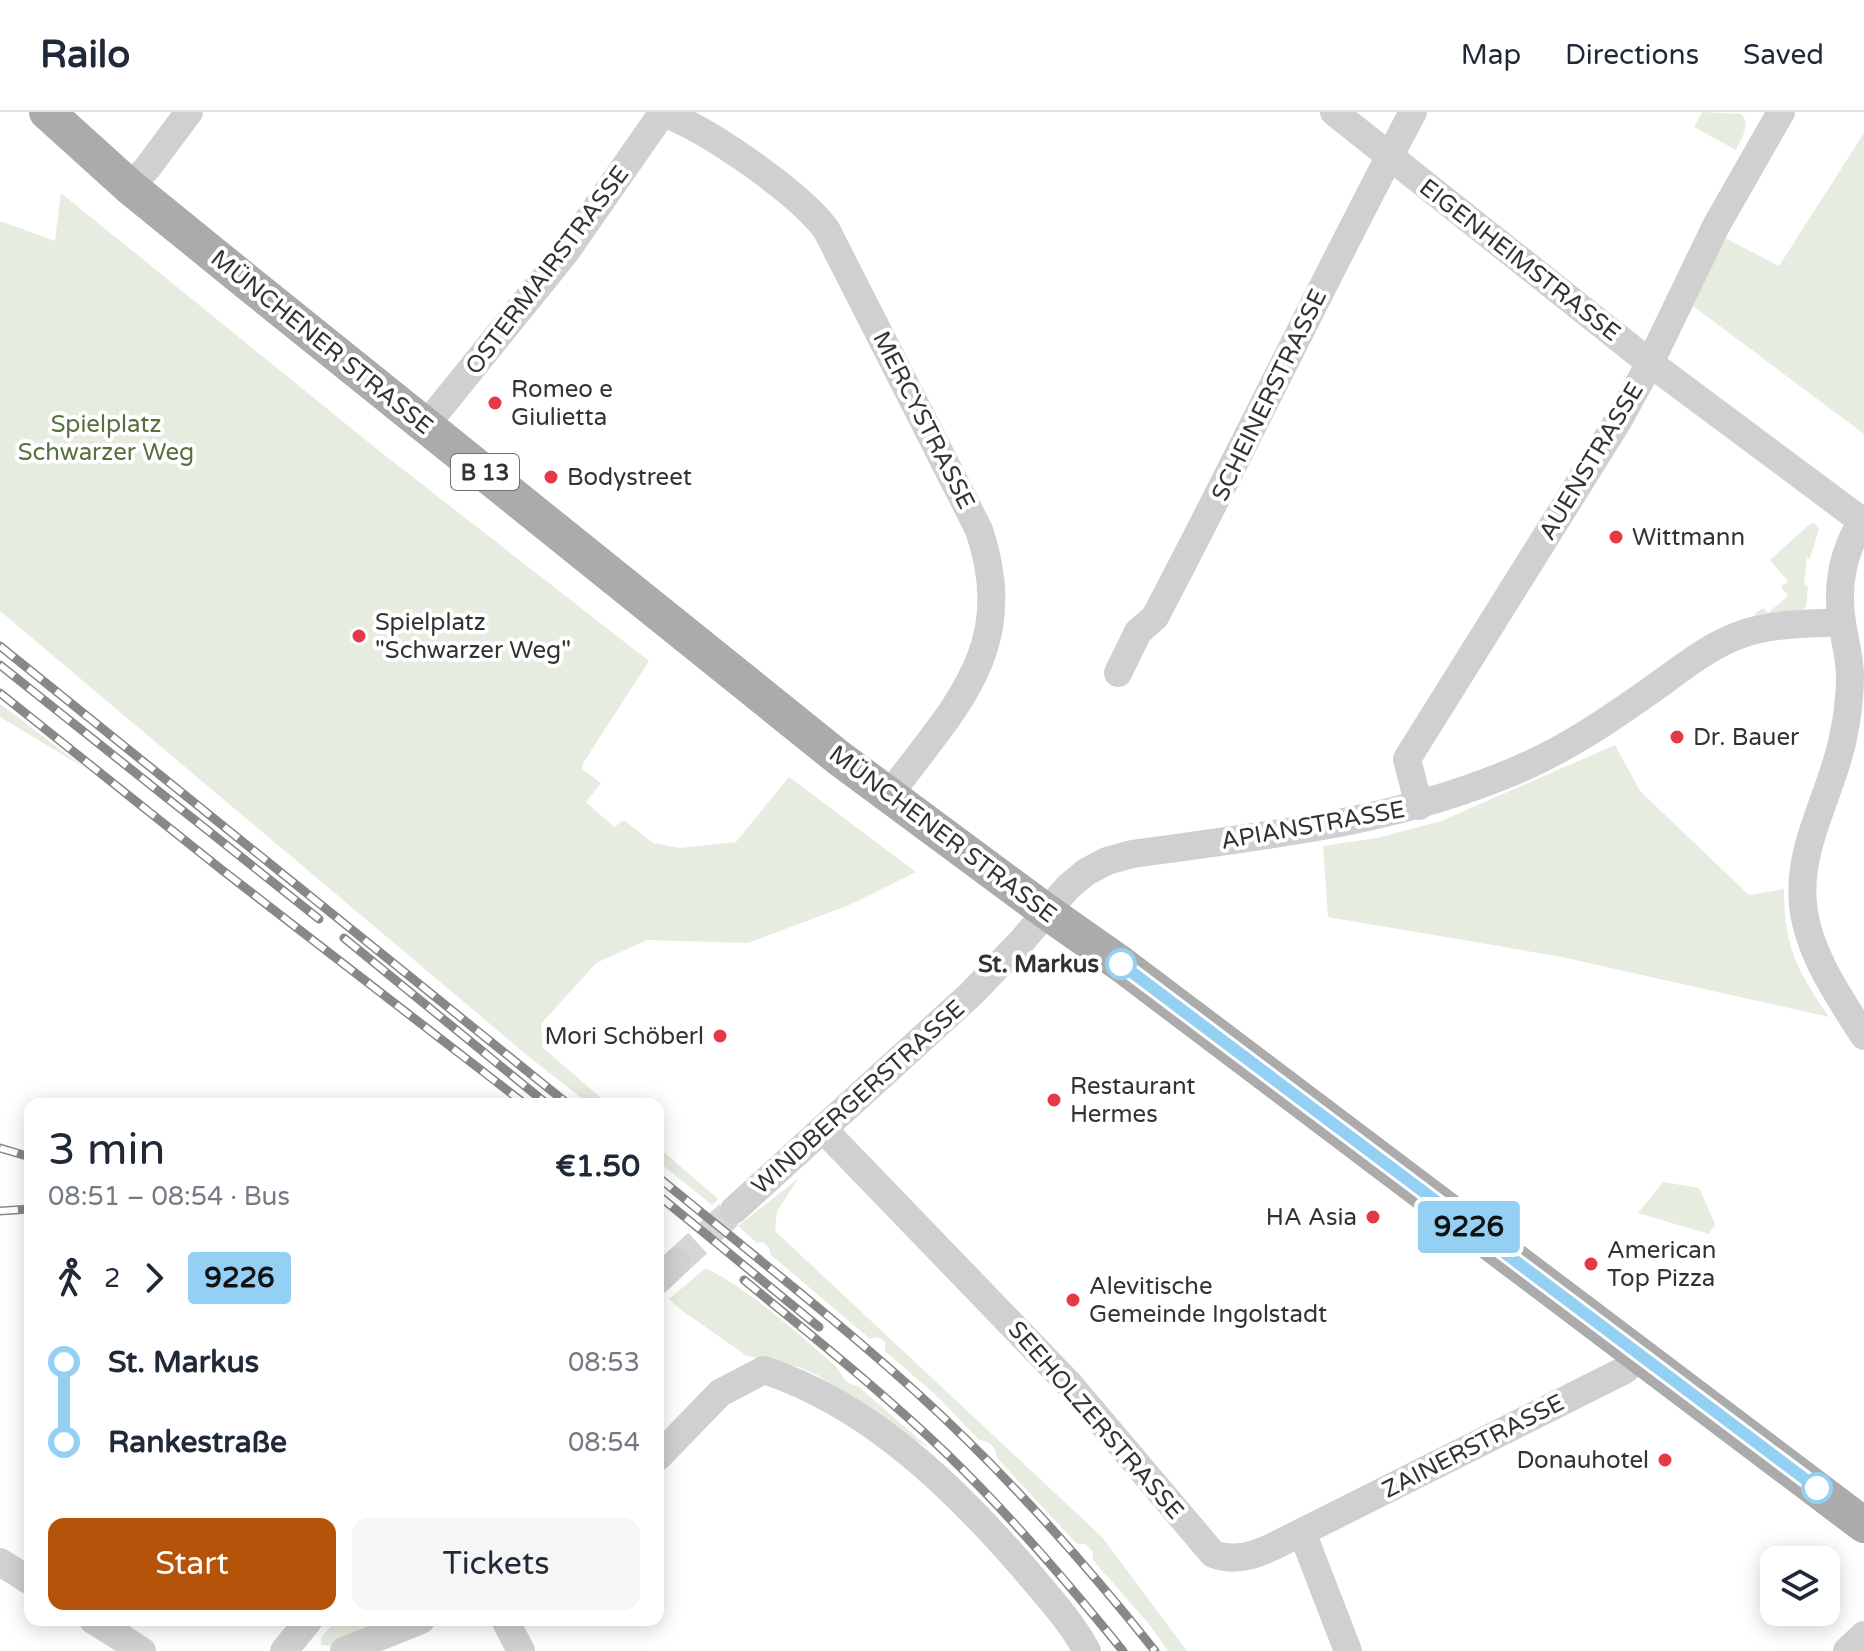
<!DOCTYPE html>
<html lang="en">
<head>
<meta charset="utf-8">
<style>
  body { margin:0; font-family:"Varela Round",sans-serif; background:#f6f6f7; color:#1f2937; height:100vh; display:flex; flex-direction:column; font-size:30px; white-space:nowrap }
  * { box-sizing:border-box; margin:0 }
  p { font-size:26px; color:#747a83 }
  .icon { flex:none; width:44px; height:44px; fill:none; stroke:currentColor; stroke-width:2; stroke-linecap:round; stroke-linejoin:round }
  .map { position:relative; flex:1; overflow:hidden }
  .details { position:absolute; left:24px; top:986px; width:640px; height:528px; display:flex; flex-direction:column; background:#fff; border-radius:16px; box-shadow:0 4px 20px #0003 }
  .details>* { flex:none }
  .badge { padding:0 16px; border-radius:6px; font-size:28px; line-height:52px }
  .buttons { position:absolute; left:1760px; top:1434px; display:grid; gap:16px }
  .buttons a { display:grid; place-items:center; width:80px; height:80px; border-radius:16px; background:#fff; box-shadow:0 4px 20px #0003; font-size:40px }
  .map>.badge { position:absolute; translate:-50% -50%; box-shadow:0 0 0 4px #fff }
  .legs { display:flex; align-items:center; gap:12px; height:88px; padding:0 24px; font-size:26px }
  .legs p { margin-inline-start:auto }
  .overview { display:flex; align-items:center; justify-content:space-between; height:136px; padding:0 24px }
  h1 { font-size:44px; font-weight:600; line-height:60px }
  .button { display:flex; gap:16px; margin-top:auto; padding:16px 24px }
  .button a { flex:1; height:92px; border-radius:16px; background:#b45309; color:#fff; font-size:32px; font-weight:600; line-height:92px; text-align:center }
  .button a+a { background:#f6f6f7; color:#1f2937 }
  ul { padding:0 24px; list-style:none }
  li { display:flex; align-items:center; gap:28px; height:80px; font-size:30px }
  li i { display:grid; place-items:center; width:12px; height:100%; margin:0 10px; background:currentColor }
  li i::after { content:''; width:20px; height:20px; margin:-10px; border:6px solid; border-radius:50%; background:#fff }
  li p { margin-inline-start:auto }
  li:first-child i { background:linear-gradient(#0000 50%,currentColor 0) }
  li:last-child i { background:linear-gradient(currentColor 50%,#0000 0) }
  header { display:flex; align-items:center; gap:48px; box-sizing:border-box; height:112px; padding:0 40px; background:#fff; border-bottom:2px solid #e0e1e3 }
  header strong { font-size:38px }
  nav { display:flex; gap:44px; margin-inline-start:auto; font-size:28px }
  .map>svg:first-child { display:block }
</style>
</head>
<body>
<header>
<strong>Railo</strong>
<nav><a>Map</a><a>Directions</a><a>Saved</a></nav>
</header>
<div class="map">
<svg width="1864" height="1539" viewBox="0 0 1864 1539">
  <rect width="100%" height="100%" fill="#fff"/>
  <g fill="#e6ecdf">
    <path d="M1702 0 1741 2C1752 13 1741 26 1736 38L1694 15Z"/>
    <path d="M1864 21V322L1693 194 1725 126 1779 154Z"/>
    <path d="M61 81 378 338 649 549 582 653 583 658 601 671 586 690 614 715 624 708 653 731 680 736 736 730 789 665 916 760 849 793 748 831 647 828 596 851 541 912 543 936 608 992H589L528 944 0 499V109L55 129Z"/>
    <path d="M1811 411 1816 412 1819 417 1810 447 1807 446 1804 472 1808 475 1806 495 1801 499 1754 505 1755 501 1763 496 1768 501 1788 484 1781 475 1788 469 1770 448Z"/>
    <path d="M0 592 85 656 0 605Z"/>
    <path d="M1615 633 1640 679 1749 783 1784 777C1784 835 1797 858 1829 905L1562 845 1328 805 1323 734 1377 726 1441 709Z"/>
    <path d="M658 1035 718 1087 712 1093 660 1051Z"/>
    <path d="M799 1066 777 1099 775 1119 1102 1425 1187 1539H1168L1149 1512 1093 1448V1440L1085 1432H1077L997 1346C995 1334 991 1330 979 1328L940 1287 885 1239V1230L878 1225 870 1227 771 1143 769 1136 763 1130 757 1131 738 1114Z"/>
    <path d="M1663 1070 1699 1076 1715 1112 1709 1122 1638 1101Z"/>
    <path d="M706 1156C752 1180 793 1217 832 1251 843 1260 842 1272 858 1274L929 1336 893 1315 817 1263 799 1255 747 1244 681 1198 669 1187Z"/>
    <path d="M336 1508H395L329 1534 321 1533V1526Z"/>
  </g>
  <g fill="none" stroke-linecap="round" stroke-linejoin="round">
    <path stroke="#d6d6d6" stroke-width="28" stroke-dasharray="28 14" stroke-linecap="butt" d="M677 1150 734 1098"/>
    <g stroke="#d0d0d0" stroke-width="28">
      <path d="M660 0C705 15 797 79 826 117L979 418C1019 537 955 594 889 683"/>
      <path d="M1334 0 1650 251 1862 409"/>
      <path d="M130 75 148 55 189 0"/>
      <path d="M426 313 565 141 663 0"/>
      <path d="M1864 406C1843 438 1836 473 1842 511 1845 529 1850 546 1850 565 1850 585 1847 607 1843 626 1832 681 1797 734 1803 792 1807 839 1839 885 1864 924"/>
      <path d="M1118 561 1138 520 1155 505C1243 338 1324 167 1413 0"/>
      <path d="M1419 694 1407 647 1618 309 1650 251 1716 114 1781 0"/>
      <path d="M823 1017 1070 1273 1213 1442C1245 1454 1273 1434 1302 1420L1348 1539"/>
      <path d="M734 1098 971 882 1021 830 1068 775 1086 760 1107 749 1132 742C1267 723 1390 712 1517 658 1564 638 1606 610 1647 581 1679 559 1708 533 1745 521 1776 511 1810 512 1842 510"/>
      <path d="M658 1168 677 1150"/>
      <path d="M658 1345 720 1281 764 1258C869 1293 953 1374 1024 1456 1046 1482 1071 1509 1087 1539"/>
      <path d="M1302 1420 1623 1259 1642 1245"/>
      <path d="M0 1450 30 1469"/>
      <path d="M93 1508 142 1539"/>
      <path d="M505 1508 521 1539"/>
      <path d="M284 1539 309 1508"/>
      <path d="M344 1539 421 1508"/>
      <path d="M1847 1539 1864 1523"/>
    </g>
    <path stroke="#ababab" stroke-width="36" d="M47 0 130 75 247 170 839 646 1047 800 1121 852 1864 1413"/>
    <g stroke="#888" stroke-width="9">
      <g id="rail">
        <path d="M0 534 568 992"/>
        <path d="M0 553 319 807"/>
        <path d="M0 581 222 758 525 992"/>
        <path d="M344 826 547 992"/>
        <path d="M0 1036 30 1045"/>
        <path d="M658 1065C743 1135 834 1206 916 1280 1003 1359 1082 1447 1155 1539"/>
        <path d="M658 1083 819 1215"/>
        <path d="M0 1099 30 1097"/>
        <path d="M744 1168C813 1225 884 1281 948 1343 1011 1404 1068 1471 1123 1539"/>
      </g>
    </g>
    <use href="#rail" stroke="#fff" stroke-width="6" stroke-dasharray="18" stroke-linecap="butt"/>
  </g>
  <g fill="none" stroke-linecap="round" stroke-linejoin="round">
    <g stroke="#fff" stroke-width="18">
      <path id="line-1" d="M1121 852 1817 1376"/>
    </g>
    <use href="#line-1" stroke="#93d0f4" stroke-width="12"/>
  </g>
  <g fill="#e63946" stroke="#fff" stroke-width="3">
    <circle cx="495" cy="291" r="8"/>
    <circle cx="551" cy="365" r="8"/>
    <circle cx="1616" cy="425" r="8"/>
    <circle cx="359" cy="524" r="8"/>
    <circle cx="1677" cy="625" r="8"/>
    <circle cx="720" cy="924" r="8"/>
    <circle cx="1054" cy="988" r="8"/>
    <circle cx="1373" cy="1105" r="8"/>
    <circle cx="1591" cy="1152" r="8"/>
    <circle cx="1073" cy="1188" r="8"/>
    <circle cx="1665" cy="1348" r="8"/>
  </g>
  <g fill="#fff" stroke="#93d0f4" stroke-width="4">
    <circle cx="1121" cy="852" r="14"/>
    <circle cx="1817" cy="1376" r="14"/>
  </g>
  <g text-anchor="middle" stroke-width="8" stroke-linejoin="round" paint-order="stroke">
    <rect fill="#fff" stroke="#707070" stroke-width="2" x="451" y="342" width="68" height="36" rx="6"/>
    <g font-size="22" font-weight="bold" fill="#333">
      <text x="485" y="368">B 13</text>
    </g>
    <g font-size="24" fill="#333" stroke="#fff">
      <text transform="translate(1520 148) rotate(38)" y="8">EIGENHEIMSTRASSE</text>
      <text transform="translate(547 158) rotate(-53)" y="8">OSTERMAIRSTRASSE</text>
      <text transform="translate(322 230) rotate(39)" y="8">MÜNCHENER STRASSE</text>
      <text transform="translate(1269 283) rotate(-64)" y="8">SCHEINERSTRASSE</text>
      <text transform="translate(924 308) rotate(63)" y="8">MERCYSTRASSE</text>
      <text transform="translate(1591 349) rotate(-59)" y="8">AUENSTRASSE</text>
      <text transform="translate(1313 713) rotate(-10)" y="8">APIANSTRASSE</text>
      <text transform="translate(943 722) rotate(37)" y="8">MÜNCHENER STRASSE</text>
      <text transform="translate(858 985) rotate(-42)" y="8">WINDBERGERSTRASSE</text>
      <text transform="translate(1096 1308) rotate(49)" y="8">SEEHOLZERSTRASSE</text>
      <text transform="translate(1473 1334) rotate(-27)" y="8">ZAINERSTRASSE</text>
    </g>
    <g font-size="24" fill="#333" stroke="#fff" text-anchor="start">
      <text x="511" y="285">Romeo e<tspan x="511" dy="28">Giulietta</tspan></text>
      <text x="567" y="373">Bodystreet</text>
      <text x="1632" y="433">Wittmann</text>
      <text x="375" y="518">Spielplatz<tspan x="375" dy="28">"Schwarzer Weg"</tspan></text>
      <text x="1693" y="633">Dr. Bauer</text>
      <text x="704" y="932" text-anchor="end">Mori Schöberl</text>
      <text x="1070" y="982">Restaurant<tspan x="1070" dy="28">Hermes</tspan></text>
      <text x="1357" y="1113" text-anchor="end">HA Asia</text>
      <text x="1607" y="1146">American<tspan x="1607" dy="28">Top Pizza</tspan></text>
      <text x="1089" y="1182">Alevitische<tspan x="1089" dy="28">Gemeinde Ingolstadt</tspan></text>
      <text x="1649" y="1356" text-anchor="end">Donauhotel</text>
    </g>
    <g font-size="24" fill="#56703f" stroke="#fff">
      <text x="106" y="320">Spielplatz<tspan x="106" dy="28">Schwarzer Weg</tspan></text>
    </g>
    <g font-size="24" font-weight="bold" fill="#333" stroke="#fff" text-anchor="end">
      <text x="1099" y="860">St. Markus</text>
    </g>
  </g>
</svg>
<div class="buttons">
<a><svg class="icon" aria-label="layers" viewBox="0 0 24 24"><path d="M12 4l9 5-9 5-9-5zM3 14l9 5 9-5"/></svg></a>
</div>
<b class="badge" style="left:1469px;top:1115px;background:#93d0f4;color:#111">9226</b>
<section class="details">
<div class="overview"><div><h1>3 min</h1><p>08:51 – 08:54 · Bus</p></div><b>€1.50</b></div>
<div class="legs"><svg class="icon" aria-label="walk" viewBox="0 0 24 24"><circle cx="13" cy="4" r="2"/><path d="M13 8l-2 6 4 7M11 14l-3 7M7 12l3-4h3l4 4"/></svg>2<svg class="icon" aria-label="forward" viewBox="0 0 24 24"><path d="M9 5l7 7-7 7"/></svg><b class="badge" style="background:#93d0f4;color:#111">9226</b></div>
<ul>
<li><i style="color:#93d0f4"></i><b>St. Markus</b><p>08:53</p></li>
<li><i style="color:#93d0f4"></i><b>Rankestraße</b><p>08:54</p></li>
</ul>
<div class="button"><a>Start</a><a>Tickets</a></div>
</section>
</div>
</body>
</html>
